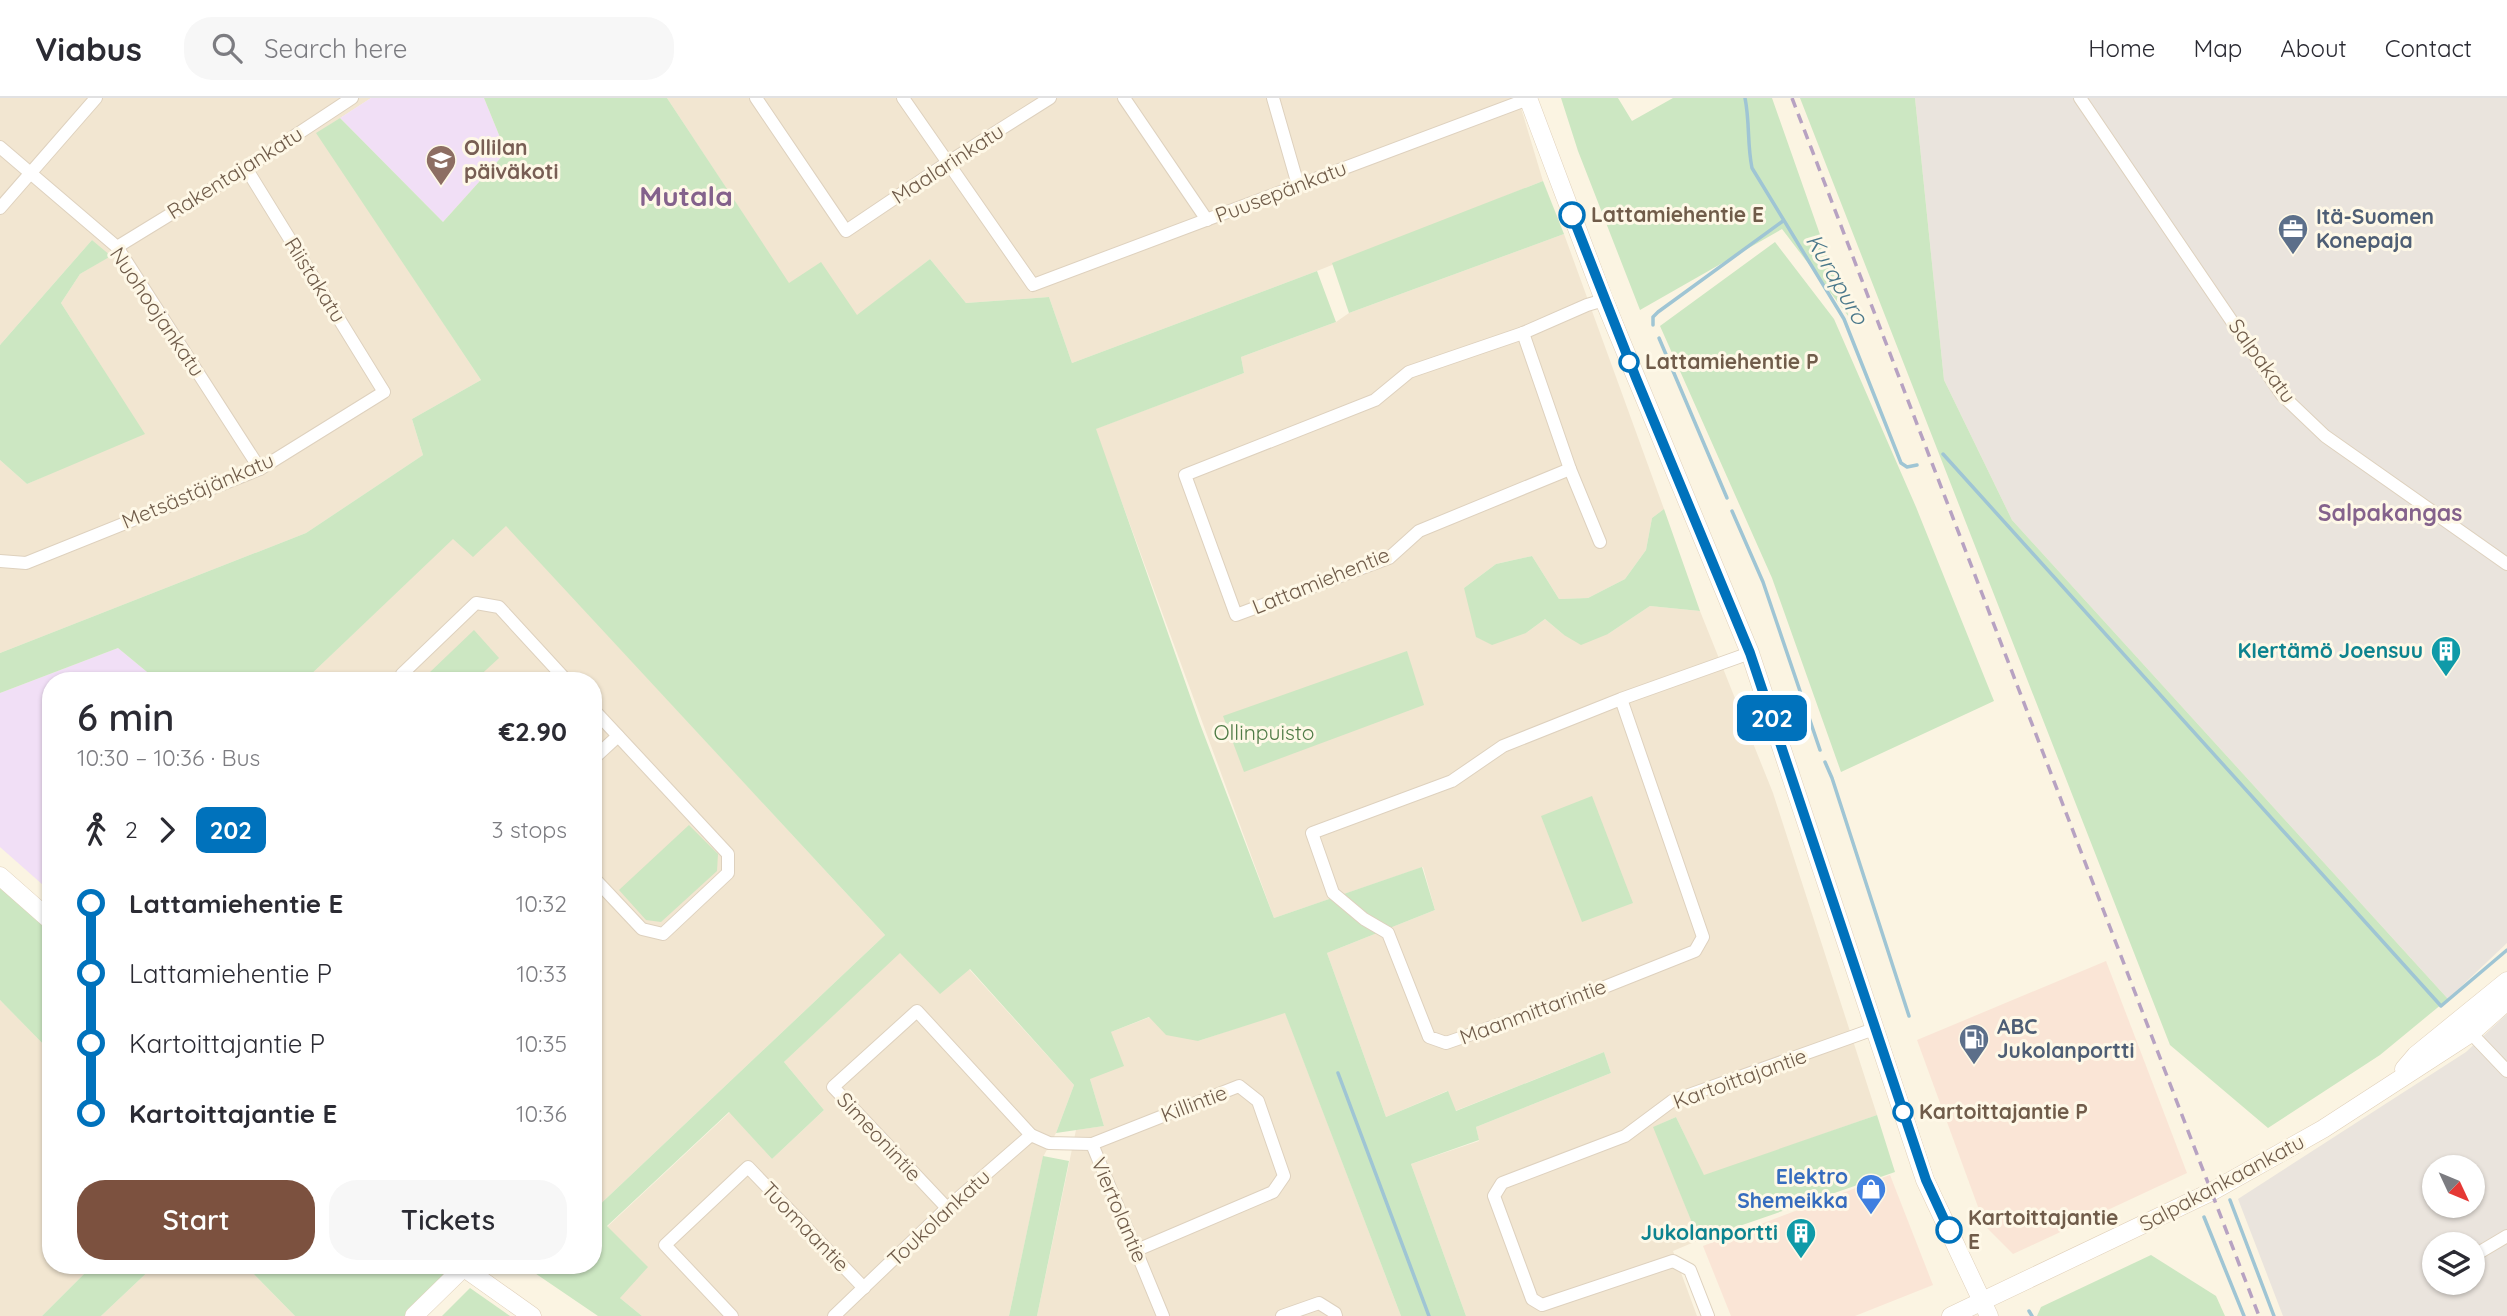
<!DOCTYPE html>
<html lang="en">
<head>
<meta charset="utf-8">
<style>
  body { margin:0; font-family:Quicksand,sans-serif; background:#f7f7f7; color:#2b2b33; height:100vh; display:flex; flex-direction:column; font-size:26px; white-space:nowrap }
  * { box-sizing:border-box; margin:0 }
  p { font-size:23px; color:#7c7c81 }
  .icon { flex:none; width:38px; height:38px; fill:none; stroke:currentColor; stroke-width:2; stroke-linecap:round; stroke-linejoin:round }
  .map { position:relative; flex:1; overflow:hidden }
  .drawer { position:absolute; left:42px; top:574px; width:560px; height:602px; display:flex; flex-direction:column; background:#fff; border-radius:28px; box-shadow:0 2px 5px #0004 }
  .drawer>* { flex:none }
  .badge { padding:0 14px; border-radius:10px; font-size:24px; line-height:46px }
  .needle { width:46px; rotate:134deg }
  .buttons { position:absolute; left:2422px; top:1057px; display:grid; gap:14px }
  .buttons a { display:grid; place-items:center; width:63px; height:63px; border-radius:50%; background:#fff; box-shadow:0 2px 5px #0004; font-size:35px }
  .map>.badge { position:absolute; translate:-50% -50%; box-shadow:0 0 0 4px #fff }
  .legs { display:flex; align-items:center; gap:10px; height:77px; padding:0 35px; font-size:23px }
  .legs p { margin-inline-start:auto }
  .headline { display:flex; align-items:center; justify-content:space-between; height:119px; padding:0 35px }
  h1 { font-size:38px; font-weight:600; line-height:52px }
  .cta { display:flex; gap:14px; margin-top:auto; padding:14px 35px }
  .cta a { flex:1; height:80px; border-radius:28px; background:#7c513f; color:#fff; font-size:28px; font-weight:600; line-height:80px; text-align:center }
  .cta a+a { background:#f7f7f7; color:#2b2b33 }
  ul { padding:0 35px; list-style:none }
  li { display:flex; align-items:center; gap:24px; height:70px; font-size:26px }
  li i { display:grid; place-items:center; width:10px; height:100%; margin:0 9px; background:currentColor }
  li i::after { content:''; width:18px; height:18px; margin:-9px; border:5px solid; border-radius:50%; background:#fff }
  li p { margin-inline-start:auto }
  li:first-child i { background:linear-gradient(#0000 50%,currentColor 0) }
  li:last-child i { background:linear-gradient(currentColor 50%,#0000 0) }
  header { display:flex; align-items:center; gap:42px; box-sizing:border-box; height:98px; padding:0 35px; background:#fff; border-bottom:2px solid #e1e1e2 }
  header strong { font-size:33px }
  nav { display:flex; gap:38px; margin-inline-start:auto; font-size:24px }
  .search { width:490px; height:63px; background:#f7f7f7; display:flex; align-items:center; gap:18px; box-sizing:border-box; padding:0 24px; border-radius:28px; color:#7c7c81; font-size:26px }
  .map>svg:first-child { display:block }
</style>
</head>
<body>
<header>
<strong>Viabus</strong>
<div class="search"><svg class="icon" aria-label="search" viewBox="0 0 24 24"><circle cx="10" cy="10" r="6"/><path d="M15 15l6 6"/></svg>Search here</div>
<nav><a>Home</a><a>Map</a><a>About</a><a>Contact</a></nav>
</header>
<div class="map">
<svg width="2507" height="1218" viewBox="0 0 2507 1218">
  <rect width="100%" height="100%" fill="#fbf4e2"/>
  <g fill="#f2e6d1">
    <path d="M0 0H371L317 35 481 282 412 321 423 357 306 435 0 555V362L27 386 143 334 61 205 80 176 110 158 92 142 0 247Z"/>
    <path d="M667 0H1518L1543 83 1317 173 1072 265 1049 199 966 205 930 161 857 218 789 186Z"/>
    <path d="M1564 136 1664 411 1652 420 1646 452 1625 481 1588 500 1559 501 1532 458 1496 466 1464 490 1526 535 1545 521 1564 537 1608 536 1650 508 1700 513 1773 695 1877 1017 1704 1078 1676 1019 1654 1029 1699 1142 1673 1153 1697 1218H1466L1411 1066 1479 1043 1476 1029 1611 975 1604 954 1455 1013 1447 993 1386 1019 1327 855 1435 812 1423 769 1274 820 1095 331 1244 275 1241 259 1336 224 1349 215Z"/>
    <path d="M506 427 885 837 593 1113V583H304L453 440Z"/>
    <path d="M900 854 969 871 1074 987 1056 1035 1043 1059 1009 1218H642L620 1200 607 1129 730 1014 772 1061 824 1012 784 964Z"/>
    <path d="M0 902 51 954V1167H93L42 1218H0Z"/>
    <path d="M1285 914 1401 1218H1037L1076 1032 1104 1028 1090 981 1111 934 1150 919 1198 943Z"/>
    <path d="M155 1167H245L295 1218H101Z"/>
  </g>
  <g fill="#fae5d6">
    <path d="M2106 863 2187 1075 2013 1156 1985 1128 1917 942Z"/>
    <path d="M1890 1077 1933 1187 1855 1218H1731L1703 1148Z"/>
  </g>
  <g fill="#eae4dd" fill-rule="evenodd">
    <path d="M1915 0H2507V845L2448 901 2012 422 1944 282Z"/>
    <path d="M2507 916V1218H2283L2238 1101 2466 954ZM2434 1069H2473V1108H2434ZM2434 1146H2473V1185H2434Z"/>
  </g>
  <g fill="#f1dff6">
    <path d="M371 0H484L506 54 443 124 340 20Z"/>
    <path d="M118 550 158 583H51V794L0 749V595Z"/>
  </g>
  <g fill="#cce7c2">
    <path d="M484 0H667L789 185 821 164 857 217 930 161 966 205 1049 199 1072 265 1317 173 1336 224 1241 259 1244 275 1096 331 1200 626 1274 820 1422 769 1435 812 1327 855 1386 1019 1448 993 1456 1013 1604 954 1611 975 1476 1029 1479 1042 1411 1066 1466 1218H1401L1285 915 1198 943 1166 937 1149 919 1111 934 1124 968 1090 981 1104 1028 1056 1035 1074 987 970 871 940 896 900 855 784 964 824 1012 772 1061 729 1014 607 1128 648 1169 620 1200 642 1218H598L523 1167H593V1113L885 837 506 428 473 459 453 441 304 583H158L118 550 0 595V555L306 435 423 357 412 321 481 282 316 35 340 20 443 124 506 54Z"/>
    <path d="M1561 0H1618L1632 23 1673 0H1772L1849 219 1782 131 1640 212 1578 53Z"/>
    <path d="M1800 0H1915L1944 282 2012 422 2448 901 2380 957 2268 1030 2170 947Z"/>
    <path d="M1543 83 1564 136 1349 215 1332 165Z"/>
    <path d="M92 142 111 158 80 176 61 205 145 336 27 386 0 362V247Z"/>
    <path d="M1775 144 1834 221 1916 409 1994 603 1841 674 1772 480 1660 228Z"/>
    <path d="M1664 411 1700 513 1650 508 1608 536 1581 547 1564 537 1545 521 1526 535 1492 547 1476 539 1464 490 1496 466 1532 458 1559 501 1588 500 1625 481 1646 452 1652 420Z"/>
    <path d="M474 532 499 560 474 583H435L428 576Z"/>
    <path d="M1407 553 1424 607 1244 674 1223 618Z"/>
    <path d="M1592 698 1633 805 1582 824 1541 718Z"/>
    <path d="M689 727 718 756 717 773 661 824 646 822 619 792Z"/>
    <path d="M0 783 51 828V954L0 902Z"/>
    <path d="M1877 1017 1895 1074 1699 1142 1653 1029 1676 1019 1704 1077Z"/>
    <path d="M1043 1058 1069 1063 1037 1218H1009Z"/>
    <path d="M2151 1157 2216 1198 2225 1218H2037L2041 1209Z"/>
    <path d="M93 1167H155L101 1218H42Z"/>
    <path d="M245 1167H445L454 1174 408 1218H295Z"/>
    <path d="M470 1190 510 1218H442Z"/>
  </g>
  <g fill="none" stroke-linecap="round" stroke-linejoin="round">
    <g stroke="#9fc5d4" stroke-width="3.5">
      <path d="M1745 0C1750 25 1747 46 1752 70L1844 221 1901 365 1907 369 1917 367"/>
      <path d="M1653 227V219L1658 214 1783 123"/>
      <path d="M1659 240 1727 400"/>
      <path d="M1943 356 2441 908 2507 852"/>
      <path d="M1732 413 1763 484 1820 652"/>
      <path d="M1825 664 1832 680 1909 918"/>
      <path d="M1338 975 1429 1218"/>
      <path d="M2230 1102 2274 1218"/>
      <path d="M2204 1119 2244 1218"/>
      <path d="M2029 1213 2032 1218"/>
    </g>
    <g stroke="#ded1be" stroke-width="14">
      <g id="street">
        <path d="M756 0 846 133 947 65 1050 0"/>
        <path d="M903 0 1033 187 1528 1"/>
        <path d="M1124 0 1207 122"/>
        <path d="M1273 0 1298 87"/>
        <path d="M2080 0 2282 297 2325 338 2507 466"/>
        <path d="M0 49 117 149 260 371"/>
        <path d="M0 110 96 0"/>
        <path d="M117 149 246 70 352 0"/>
        <path d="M1523 235 1570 371 1600 444"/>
        <path d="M1570 371 1419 433 1389 460 1236 517 1185 377 1375 302 1409 274 1523 235 1587 207 1604 202"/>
        <path d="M0 463 26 465 260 371 384 294 246 70"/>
        <path d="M408 583 402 576 476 505 499 509 567 583"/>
        <path d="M1621 601 1703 839 1695 853 1592 894 1446 945 1429 939 1388 835 1364 821 1333 795 1312 735 1452 683 1503 648 1621 601 1750 555"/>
        <path d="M593 611 728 756V775L663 836 642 831 593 779"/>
        <path d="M593 661 618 638"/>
        <path d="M2467 931 2507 973"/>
        <path d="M1092 1046 1239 988 1258 1003 1284 1078 1273 1094 1137 1152"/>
        <path d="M947 1110 833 989 917 913 1031 1037"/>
        <path d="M2475 1157 2507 1138"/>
        <path d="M732 1218 665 1147 748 1069 864 1190"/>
        <path d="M834 1218 947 1110 1031 1037 1049 1045 1092 1046 1163 1218"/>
        <path d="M1282 1218 1319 1205 1335 1215 1336 1218"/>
        <path d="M1708 1218 1690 1172 1673 1163 1542 1207 1532 1201 1494 1098 1502 1085 1625 1038 1672 1003 1874 931"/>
      </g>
    </g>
    <g stroke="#e0d0ba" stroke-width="19">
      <g id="secondary">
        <path d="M1528 0 1604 202 1750 555 1925 1082 1989 1218"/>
        <path d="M0 778 51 823"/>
        <path d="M2404 971 2416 957 2507 883"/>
        <path d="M460 1167 532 1218"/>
        <path d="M414 1218 463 1170"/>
        <path d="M1951 1218 2211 1094 2323 1031 2471 935 2507 903"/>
      </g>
    </g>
    <use href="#street" stroke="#fff" stroke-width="12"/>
    <use href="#secondary" stroke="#fff" stroke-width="18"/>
    <path stroke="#b7a2c2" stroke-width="3.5" stroke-dasharray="10 7" stroke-linecap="butt" d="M1792 0 2259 1218"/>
  </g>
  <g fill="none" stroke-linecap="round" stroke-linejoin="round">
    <g stroke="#fff" stroke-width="16">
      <path id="line-1" d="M1572 117 1636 280 1750 555 1926 1082 1949 1132"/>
    </g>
    <use href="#line-1" stroke="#0072bc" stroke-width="10"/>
  </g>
  <defs>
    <g id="school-pin" transform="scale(1.575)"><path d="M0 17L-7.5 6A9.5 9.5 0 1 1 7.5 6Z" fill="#8d6e63" stroke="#fef8e7"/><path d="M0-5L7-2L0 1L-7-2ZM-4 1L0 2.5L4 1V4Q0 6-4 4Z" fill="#fff"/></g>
    <g id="office-pin" transform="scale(1.575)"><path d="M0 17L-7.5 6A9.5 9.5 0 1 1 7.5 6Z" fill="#5c6f8a" stroke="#fef8e7"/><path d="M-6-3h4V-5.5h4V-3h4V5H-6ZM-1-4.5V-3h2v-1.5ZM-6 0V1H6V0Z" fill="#fff"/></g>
    <g id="building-pin" transform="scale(1.575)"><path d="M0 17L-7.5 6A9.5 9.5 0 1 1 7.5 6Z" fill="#0f9aa8" stroke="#fef8e7"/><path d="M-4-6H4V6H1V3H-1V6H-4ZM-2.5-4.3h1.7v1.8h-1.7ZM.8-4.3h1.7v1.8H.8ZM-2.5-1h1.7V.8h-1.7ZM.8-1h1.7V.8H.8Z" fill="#fff"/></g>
    <g id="fuel-pin" transform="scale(1.575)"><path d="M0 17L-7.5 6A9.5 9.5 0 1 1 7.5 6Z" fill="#5c6f8a" stroke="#fef8e7"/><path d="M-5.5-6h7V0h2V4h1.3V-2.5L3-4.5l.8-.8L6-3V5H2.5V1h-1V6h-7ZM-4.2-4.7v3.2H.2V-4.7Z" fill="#fff"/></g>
    <g id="shop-pin" transform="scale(1.575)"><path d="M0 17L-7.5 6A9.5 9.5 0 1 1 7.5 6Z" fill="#3f7fe0" stroke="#fef8e7"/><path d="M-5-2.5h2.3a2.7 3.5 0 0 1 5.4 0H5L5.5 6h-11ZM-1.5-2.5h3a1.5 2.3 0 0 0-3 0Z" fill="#fff"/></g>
  </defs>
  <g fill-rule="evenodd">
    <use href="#school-pin" x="441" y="62"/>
    <use href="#office-pin" x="2293" y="131"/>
    <use href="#building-pin" x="2446" y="553"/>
    <use href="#fuel-pin" x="1974" y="941"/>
    <use href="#shop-pin" x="1871" y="1091"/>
    <use href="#building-pin" x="1801" y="1135"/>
  </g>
  <g fill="#fff" stroke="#0072bc" stroke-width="3.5">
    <circle cx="1572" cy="117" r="12"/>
    <circle cx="1629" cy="264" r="9"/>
    <circle cx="1903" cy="1014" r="9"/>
    <circle cx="1949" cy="1132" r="12"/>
  </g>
  <g text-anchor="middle" stroke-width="6" stroke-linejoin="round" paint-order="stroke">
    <g font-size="21" font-weight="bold" fill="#785e54" stroke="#fef8e7" text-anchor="start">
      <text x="464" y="57">Ollilan<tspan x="464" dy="24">päiväkoti</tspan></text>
    </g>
    <g font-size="21" fill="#705c4a" stroke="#fef8e7">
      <text transform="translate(948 66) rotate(-33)" y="7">Maalarinkatu</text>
      <text transform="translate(235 75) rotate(-32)" y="7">Rakentajankatu</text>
      <text transform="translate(1281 94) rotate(-21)" y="7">Puusepänkatu</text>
      <text transform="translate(315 182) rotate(58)" y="7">Riistakatu</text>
      <text transform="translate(157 214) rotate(56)" y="7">Nuohoojankatu</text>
      <text transform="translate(2262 263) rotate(54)" y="7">Salpakatu</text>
      <text transform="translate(198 393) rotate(-23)" y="7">Metsästäjänkatu</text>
      <text transform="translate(1321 483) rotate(-22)" y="7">Lattamiehentie</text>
      <text transform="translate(1533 914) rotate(-20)" y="7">Maanmittarintie</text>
      <text transform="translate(1740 981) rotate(-20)" y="7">Kartoittajantie</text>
      <text transform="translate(1194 1006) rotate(-21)" y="7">Killintie</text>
      <text transform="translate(879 1039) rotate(47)" y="7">Simeonintie</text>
      <text transform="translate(2222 1085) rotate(-28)" y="7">Salpakankaankatu</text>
      <text transform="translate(1119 1112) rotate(67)" y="7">Viertolantie</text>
      <text transform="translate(939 1120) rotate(-43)" y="7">Toukolankatu</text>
      <text transform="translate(805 1129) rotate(46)" y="7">Tuomaantie</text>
    </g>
    <g font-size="21" font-weight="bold" fill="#705c4a" stroke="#fef8e7" text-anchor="start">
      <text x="1591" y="124">Lattamiehentie E</text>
      <text x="1645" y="271">Lattamiehentie P</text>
      <text x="1919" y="1021">Kartoittajantie P</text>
      <text x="1968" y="1127">Kartoittajantie<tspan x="1968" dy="24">E</tspan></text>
    </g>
    <g font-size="21" font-weight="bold" fill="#4e5e75" stroke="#fef8e7" text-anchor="start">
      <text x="2316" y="126">Itä-Suomen<tspan x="2316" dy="24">Konepaja</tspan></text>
      <text x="1997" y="936">ABC<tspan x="1997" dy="24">Jukolanportti</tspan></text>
    </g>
    <g font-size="21" font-weight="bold" fill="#0d838f" stroke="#fef8e7" text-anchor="end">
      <text x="2423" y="560">KIertämö Joensuu</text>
      <text x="1778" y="1142">Jukolanportti</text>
    </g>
    <g font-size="21" fill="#4f7b46" stroke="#fef8e7">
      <text x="1264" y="642">Ollinpuisto</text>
    </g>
    <g font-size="21" font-weight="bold" fill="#366cbe" stroke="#fef8e7" text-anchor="end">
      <text x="1848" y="1086">Elektro<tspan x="1848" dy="24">Shemeikka</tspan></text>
    </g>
    <g font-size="23" font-style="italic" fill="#49778a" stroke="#fef8e7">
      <text transform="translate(1837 181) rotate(60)" y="8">Kurapuro</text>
    </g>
    <g font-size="23" font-weight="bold" fill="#84628c" stroke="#fef8e7">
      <text x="2390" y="423">Salpakangas</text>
    </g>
    <g font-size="28" font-weight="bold" fill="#84628c" stroke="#fef8e7">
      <text x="686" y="108">Mutala</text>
    </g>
  </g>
</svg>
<div class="buttons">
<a><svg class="needle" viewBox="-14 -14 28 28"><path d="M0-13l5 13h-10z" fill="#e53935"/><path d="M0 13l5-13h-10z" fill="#7c7c81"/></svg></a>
<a><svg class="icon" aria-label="layers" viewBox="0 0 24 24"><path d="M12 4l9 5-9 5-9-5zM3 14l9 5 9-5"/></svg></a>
</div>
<b class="badge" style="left:1772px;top:620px;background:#0072bc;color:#fff">202</b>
<section class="drawer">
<div class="headline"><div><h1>6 min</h1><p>10:30 – 10:36 · Bus</p></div><b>€2.90</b></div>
<div class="legs"><svg class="icon" aria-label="walk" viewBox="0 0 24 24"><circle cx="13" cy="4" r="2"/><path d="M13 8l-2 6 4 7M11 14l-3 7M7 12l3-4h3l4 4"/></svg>2<svg class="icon" aria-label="forward" viewBox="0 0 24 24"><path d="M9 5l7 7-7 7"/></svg><b class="badge" style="background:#0072bc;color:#fff">202</b><p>3 stops</p></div>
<ul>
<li><i style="color:#0072bc"></i><b>Lattamiehentie E</b><p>10:32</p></li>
<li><i style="color:#0072bc"></i><span>Lattamiehentie P</span><p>10:33</p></li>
<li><i style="color:#0072bc"></i><span>Kartoittajantie P</span><p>10:35</p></li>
<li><i style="color:#0072bc"></i><b>Kartoittajantie E</b><p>10:36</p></li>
</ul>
<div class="cta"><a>Start</a><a>Tickets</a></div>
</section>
</div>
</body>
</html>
